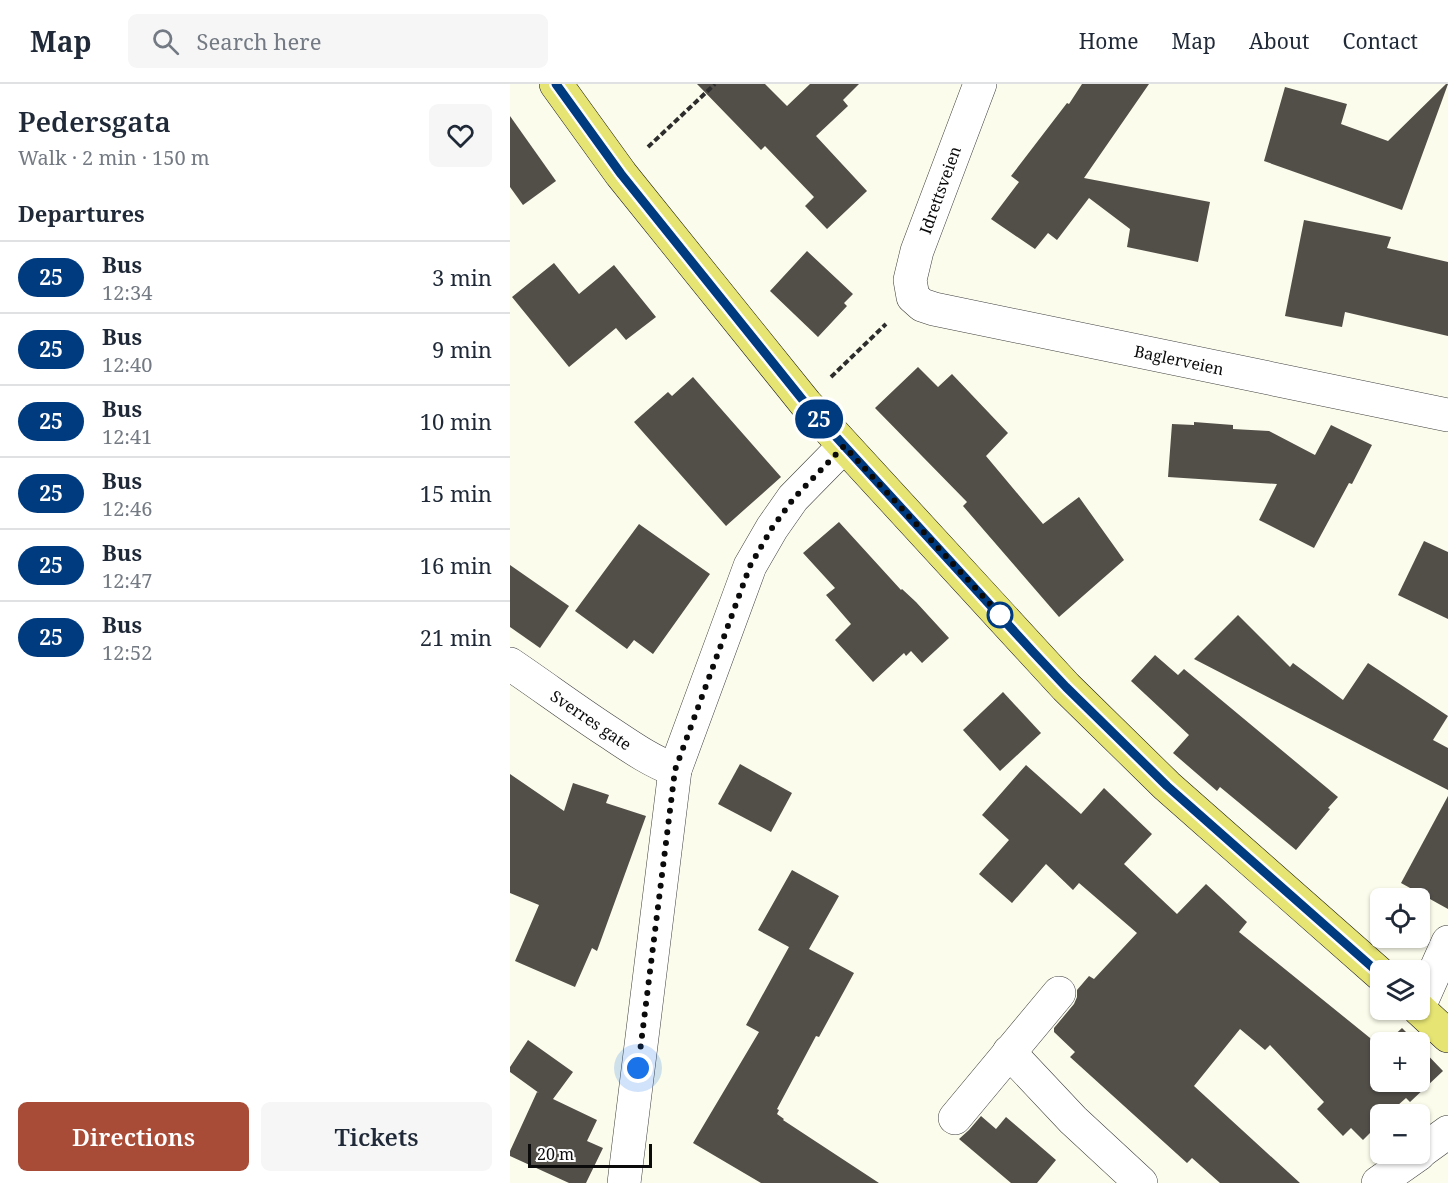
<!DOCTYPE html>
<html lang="en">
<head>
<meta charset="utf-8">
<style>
  body { margin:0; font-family:"Noto Serif",serif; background:#f6f6f7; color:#1f2937; height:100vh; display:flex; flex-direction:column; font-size:22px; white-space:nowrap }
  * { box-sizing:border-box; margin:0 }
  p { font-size:20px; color:#747a83 }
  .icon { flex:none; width:33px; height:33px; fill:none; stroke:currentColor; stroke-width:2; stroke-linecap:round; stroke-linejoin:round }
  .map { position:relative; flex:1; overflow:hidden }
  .drawer { display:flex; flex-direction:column; background:#fff; width:510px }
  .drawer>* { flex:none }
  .badge { padding:0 12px; border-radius:20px; font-size:21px; line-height:39px }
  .tools { position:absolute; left:860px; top:804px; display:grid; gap:12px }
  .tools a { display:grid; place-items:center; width:60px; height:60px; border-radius:9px; background:#fff; box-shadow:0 2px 4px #0004; font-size:30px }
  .scale { position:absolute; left:18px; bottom:15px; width:124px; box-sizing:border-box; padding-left:6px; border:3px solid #0b0b0b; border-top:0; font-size:16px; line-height:21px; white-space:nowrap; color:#0b0b0b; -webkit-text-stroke:4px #fff; paint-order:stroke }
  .you { position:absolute; width:30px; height:30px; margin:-15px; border:4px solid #fff; border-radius:50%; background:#1a73e8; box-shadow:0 0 0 9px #1a73e833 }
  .map>.badge { position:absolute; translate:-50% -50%; box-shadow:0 0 0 3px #fff }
  h2 { padding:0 18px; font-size:22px; line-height:54px }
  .round { display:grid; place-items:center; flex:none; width:63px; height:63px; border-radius:9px; background:#f6f6f7 }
  .headline { display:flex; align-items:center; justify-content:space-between; height:102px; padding:0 18px }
  h1 { font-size:28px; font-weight:600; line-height:45px }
  .primary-button { display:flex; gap:12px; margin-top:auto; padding:12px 18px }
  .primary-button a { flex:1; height:69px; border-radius:9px; background:#a84c37; color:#fff; font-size:24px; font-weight:600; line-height:69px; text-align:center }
  .primary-button a+a { background:#f6f6f7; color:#1f2937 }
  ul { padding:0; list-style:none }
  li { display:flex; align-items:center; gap:18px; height:72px; padding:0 18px; border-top:2px solid #e0e1e3 }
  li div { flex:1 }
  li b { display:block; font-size:22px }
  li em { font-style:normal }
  li .badge { min-width:66px; font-weight:700; text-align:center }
  header { display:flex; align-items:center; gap:36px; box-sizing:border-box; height:84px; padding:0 30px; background:#fff; border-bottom:2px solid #e0e1e3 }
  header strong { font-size:28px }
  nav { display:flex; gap:33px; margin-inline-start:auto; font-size:21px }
  .search { width:420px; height:54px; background:#f6f6f7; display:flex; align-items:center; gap:15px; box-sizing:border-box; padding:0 21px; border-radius:9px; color:#747a83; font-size:22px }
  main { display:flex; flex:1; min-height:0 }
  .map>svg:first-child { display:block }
</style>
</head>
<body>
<header>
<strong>Map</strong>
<div class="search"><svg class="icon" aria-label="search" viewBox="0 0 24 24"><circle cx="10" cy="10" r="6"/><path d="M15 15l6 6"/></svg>Search here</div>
<nav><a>Home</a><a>Map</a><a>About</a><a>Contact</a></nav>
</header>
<main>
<section class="drawer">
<div class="headline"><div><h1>Pedersgata</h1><p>Walk · 2 min · 150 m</p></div><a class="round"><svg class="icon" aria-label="heart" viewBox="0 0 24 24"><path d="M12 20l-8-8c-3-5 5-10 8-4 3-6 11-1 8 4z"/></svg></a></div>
<h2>Departures</h2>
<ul>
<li><span class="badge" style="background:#003b80;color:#fff">25</span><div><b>Bus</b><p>12:34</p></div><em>3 min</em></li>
<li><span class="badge" style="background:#003b80;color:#fff">25</span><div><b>Bus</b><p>12:40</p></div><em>9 min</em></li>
<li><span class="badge" style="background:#003b80;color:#fff">25</span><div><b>Bus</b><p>12:41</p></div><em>10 min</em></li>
<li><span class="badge" style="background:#003b80;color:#fff">25</span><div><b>Bus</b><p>12:46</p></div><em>15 min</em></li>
<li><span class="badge" style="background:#003b80;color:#fff">25</span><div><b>Bus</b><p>12:47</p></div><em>16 min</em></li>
<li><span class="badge" style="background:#003b80;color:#fff">25</span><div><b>Bus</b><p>12:52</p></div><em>21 min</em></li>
</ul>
<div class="primary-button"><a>Directions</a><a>Tickets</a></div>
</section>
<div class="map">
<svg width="938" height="1099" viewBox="0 0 938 1099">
  <rect width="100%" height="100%" fill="#fcfcec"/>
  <g fill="#524f49">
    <path d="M187 0H255L277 22 300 0H349L333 16 338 22 306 52 357 107 317 145 295 122 304 113 255 62 251 66Z"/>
    <path d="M572 0H639L574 94 700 118 688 178 617 163 620 145 579 114 547 156 538 149 525 165 481 135 509 98 501 92 557 19 559 20Z"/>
    <path d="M936 0H938L892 126 754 77 775 3 837 20 831 40 878 57Z"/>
    <path d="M0 32 46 97 13 121 0 103Z"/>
    <path d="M794 136 881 153 877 164 938 178V252L835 228 832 243 775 232Z"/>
    <path d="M297 167 343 210 334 219 337 222 308 253 260 207Z"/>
    <path d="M44 179 69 210 104 181 146 233 116 256 106 244 59 283 2 213Z"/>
    <path d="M408 283 428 303 442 290 498 349 476 372 533 440 569 413 614 476 549 533 453 422 457 418 365 324Z"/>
    <path d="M183 293 271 393 216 442 124 338 158 308 162 312Z"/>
    <path d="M684 338 723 341V345L759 347 805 371 821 341 862 361 842 400 839 399 804 464 749 436 767 400 658 393 662 340 684 341Z"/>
    <path d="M329 438 391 506 392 505 406 518 439 554 412 579 401 567 396 572 394 569 363 598 325 556 341 540 316 511 325 504 293 469Z"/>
    <path d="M129 440 200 490 143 570 124 556 117 565 65 527Z"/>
    <path d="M914 457 938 468V535L888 511Z"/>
    <path d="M0 481 59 522 30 564 0 543Z"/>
    <path d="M728 531 780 583 783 579 833 616 858 579 938 632 923 656 938 664V706L684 575Z"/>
    <path d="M645 571 668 591 674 585 828 713 818 724 820 725 786 766 710 703 707 707 663 669 679 651 621 597Z"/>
    <path d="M493 608 531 649 490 687 453 646Z"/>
    <path d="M230 680 282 709 261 748 208 720Z"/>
    <path d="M516 681 571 730 594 704 642 750 614 780 667 830 696 800 737 838 729 848 870 962V998H909V962L933 987 900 1018 896 1014 878 1030H870V1039L853 1056 841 1044 833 1052 807 1025 814 1018 760 961 755 966 730 945 684 1002 790 1099H710L682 1074 677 1079 560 973 565 968 544 948V944L564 920 567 913V906L579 892 584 895 627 849 569 799 563 806 536 780 502 819 469 790 499 756 472 731Z"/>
    <path d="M0 690 54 727 63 699 99 711 96 719 136 732 87 867 82 864 65 903 5 877 29 821 0 809Z"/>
    <path d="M938 712V825L891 799Z"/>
    <path d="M282 786 329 812 299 865 344 889 309 953 306 952 267 1025 269 1026 267 1030 274 1035 273 1036 369 1099H251L183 1059 249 948 236 941 279 863 248 846Z"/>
    <path d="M892 944 906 958H877Z"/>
    <path d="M18 956 63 988 43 1015 87 1036 77 1057 93 1064 76 1099H59L0 1072V1067L27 1008 29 1009 0 988V983Z"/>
    <path d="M471 1032 486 1045 496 1033 546 1076 527 1099H501L449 1055 459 1046Z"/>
  </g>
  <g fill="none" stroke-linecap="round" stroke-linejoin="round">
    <g stroke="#3e3e3e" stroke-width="34">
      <g id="minor">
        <path d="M470 0 407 167 400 196 403 213 412 221 424 225 938 331"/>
        <path d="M0 580C34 603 66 627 100 649 121 663 141 677 165 686"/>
        <path d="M909 923 938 858"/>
        <path d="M499 968 563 1036 631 1099"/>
        <path d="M445 1034 549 909"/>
        <path d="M909 1069 938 1048"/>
        <path d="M114 1099 165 686 240 482 262 444 283 414 334 362"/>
        <path d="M868 1099 909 1070"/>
      </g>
    </g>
    <g stroke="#1c1c1c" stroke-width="34">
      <g id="major">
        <path d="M46 0 111 90 296 320 556 603 657 702 870 890"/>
        <path d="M909 925 938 952"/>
      </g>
    </g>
    <g stroke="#2d2d2d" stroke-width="4" stroke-dasharray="6 3" stroke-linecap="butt">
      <path d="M138 63 205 0"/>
      <path d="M321 293 376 240"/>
    </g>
    <use href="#minor" stroke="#fff" stroke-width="33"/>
    <use href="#major" stroke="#e6e573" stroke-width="33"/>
  </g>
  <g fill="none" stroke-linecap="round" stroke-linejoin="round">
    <g stroke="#fff" stroke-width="14">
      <path id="line" d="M46 0 111 90 296 320 524 569 556 603 657 702 870 890"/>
    </g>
    <use href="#line" stroke="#003b80" stroke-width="9"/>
    <path stroke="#0b0b0b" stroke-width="6" stroke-dasharray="0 10.8" d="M128 984 165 686 240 482 262 444 284 414 334 362 493 534 490 531"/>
  </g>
  <circle fill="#fff" stroke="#003b80" stroke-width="3" cx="490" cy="531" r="12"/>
  <g text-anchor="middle" stroke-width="6" stroke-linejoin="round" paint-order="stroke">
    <g font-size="16" fill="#0b0b0b" stroke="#fff">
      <text transform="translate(430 106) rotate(-70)" y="6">Idrettsveien</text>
      <text transform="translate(669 276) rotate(12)" y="6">Baglerveien</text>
      <text transform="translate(81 636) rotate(34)" y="6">Sverres gate</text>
    </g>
  </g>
</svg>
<div class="tools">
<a><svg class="icon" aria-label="locate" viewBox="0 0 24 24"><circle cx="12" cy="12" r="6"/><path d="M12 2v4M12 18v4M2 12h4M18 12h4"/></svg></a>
<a><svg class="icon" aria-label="layers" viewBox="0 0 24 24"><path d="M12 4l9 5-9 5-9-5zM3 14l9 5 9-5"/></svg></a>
<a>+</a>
<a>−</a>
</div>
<div class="scale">20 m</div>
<div class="you" style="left:128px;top:984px"></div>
<b class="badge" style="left:309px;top:335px;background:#003b80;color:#fff">25</b>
</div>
</main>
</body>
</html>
